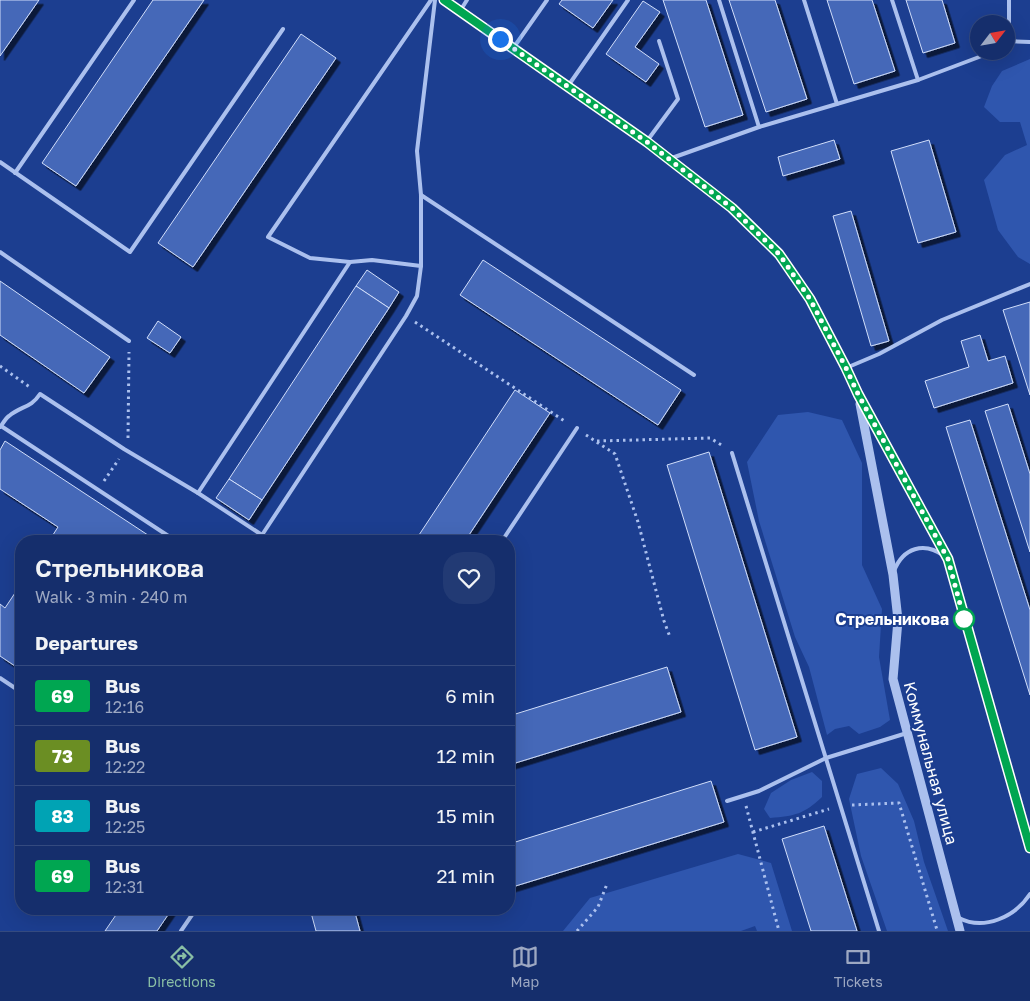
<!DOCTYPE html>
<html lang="en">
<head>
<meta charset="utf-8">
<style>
  body { margin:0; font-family:"Golos Text",sans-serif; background:#223a74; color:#f1f3f6; height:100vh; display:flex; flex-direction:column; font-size:19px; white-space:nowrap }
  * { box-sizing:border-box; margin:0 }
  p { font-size:16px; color:#9da8c2 }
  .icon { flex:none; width:28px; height:28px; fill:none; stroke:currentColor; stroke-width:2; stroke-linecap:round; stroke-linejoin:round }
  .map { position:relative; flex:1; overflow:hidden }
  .drawer { position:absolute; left:15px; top:535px; width:500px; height:380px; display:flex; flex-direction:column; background:#152e6c; border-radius:20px; box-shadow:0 5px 20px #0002,0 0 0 1px #344a7f }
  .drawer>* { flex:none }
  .badge { padding:0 10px; border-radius:4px; font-size:18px; line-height:32px }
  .needle { width:32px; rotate:59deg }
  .tools { position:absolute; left:970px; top:15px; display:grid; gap:10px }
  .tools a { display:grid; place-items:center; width:45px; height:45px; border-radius:50%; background:#152e6c; box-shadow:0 5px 20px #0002,0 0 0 1px #344a7f; font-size:25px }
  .you { position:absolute; width:25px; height:25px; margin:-12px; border:4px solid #fff; border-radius:50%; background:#1a73e8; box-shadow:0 0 0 8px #1a73e833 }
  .map>.badge { position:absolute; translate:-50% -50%; box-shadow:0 0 0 2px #fff }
  h2 { padding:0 20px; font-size:19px; line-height:45px }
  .round { display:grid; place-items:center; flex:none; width:52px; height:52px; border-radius:20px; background:#223a74 }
  .overview { display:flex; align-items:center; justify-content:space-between; height:85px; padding:0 20px }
  h1 { font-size:24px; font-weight:600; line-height:38px }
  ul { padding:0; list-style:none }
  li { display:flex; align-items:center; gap:15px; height:60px; padding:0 20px; border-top:1px solid #344a7f }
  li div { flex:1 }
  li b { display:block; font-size:19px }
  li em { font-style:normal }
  li .badge { min-width:55px; font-weight:700; text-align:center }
  .dock { display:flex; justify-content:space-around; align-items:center; height:70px; border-top:1px solid #344a7f; background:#152e6c; font-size:14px; color:#9da8c2 }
  .dock a { display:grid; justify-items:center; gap:2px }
  .dock .selected { color:#8abfa5 }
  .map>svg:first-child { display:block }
</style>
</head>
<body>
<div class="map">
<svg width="1030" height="931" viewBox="0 0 1030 931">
  <defs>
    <filter id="shadow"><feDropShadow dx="4.5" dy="4.5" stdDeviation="0" flood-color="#0009"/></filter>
  </defs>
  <rect width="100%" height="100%" fill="#1c3e90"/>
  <g fill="#2f56ae">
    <path d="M1030 59V264L1018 257 998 230 984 180 1005 155 1027 145 1020 122H1000L984 107 992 86 1002 71Z"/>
    <path d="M808 412 842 420 862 463V565L882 609 879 657 890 720 880 727 859 734 849 726 835 729 827 735 809 667 795 637 759 521 747 462 778 415Z"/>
    <path d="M881 768 898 784 914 821 924 862 948 931H887L861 856 849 799 857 774Z"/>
    <path d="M812 772 822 781V797C804 814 795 816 770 818L764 809 771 793 791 780Z"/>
    <path d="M738 854 771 863 792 931H757L755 926 741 931H563L590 898Z"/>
  </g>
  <g fill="#4467b8" stroke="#d1defa" filter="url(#shadow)">
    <path d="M0 0H39L0 56Z"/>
    <path d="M153 0H204L76 186 42 163Z"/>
    <path d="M562 0H613L593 28 559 4Z"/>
    <path d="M663 0H706L743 115 705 127Z"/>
    <path d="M729 0H775L807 99 766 112Z"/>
    <path d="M827 0H872L895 71 854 84Z"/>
    <path d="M906 0H942L955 43 923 53Z"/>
    <path d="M643 1 660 12 635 47 659 64 646 82 606 54Z"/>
    <path d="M301 34 336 58 193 267 158 243Z"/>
    <path d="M834 140 840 159 783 176 778 157Z"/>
    <path d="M929 140 956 232 918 243 891 151Z"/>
    <path d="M851 211 889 341 871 346 833 216Z"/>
    <path d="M483 260 681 390 658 425 460 295Z"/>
    <path d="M367 270 399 292 389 308 356 286Z"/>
    <path d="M0 281 110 357 84 393 0 335Z"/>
    <path d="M356 286 389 308 262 500 229 479Z"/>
    <path d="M1030 302V395L1003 310Z"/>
    <path d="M158 321 181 337 170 353 147 338Z"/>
    <path d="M980 335 988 361 1005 356 1013 383 934 408 925 381 969 367 961 341Z"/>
    <path d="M515 390 550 413 465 541H415Z"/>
    <path d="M1008 404 1030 474V552L985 411Z"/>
    <path d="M970 420 1030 610V695L946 427Z"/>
    <path d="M5 441 157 541H49L58 527 0 489V450Z"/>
    <path d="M709 452 797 737 755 750 667 465Z"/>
    <path d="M229 479 262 500 249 520 216 498Z"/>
    <path d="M21 584V670L0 656V604L5 608Z"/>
    <path d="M667 667 681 712 509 765V716Z"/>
    <path d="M711 781 724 822 509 888V844Z"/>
    <path d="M824 826 836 864 857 931H811L782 839Z"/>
    <path d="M120 909H172L157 931H105Z"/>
    <path d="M310 909H354L360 931H316Z"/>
  </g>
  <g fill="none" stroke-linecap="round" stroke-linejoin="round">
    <g stroke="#abc0ee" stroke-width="3" stroke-dasharray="2.5 4" stroke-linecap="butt">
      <path d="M415 322 566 422"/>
      <path d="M0 366 31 388"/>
      <path d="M586 435 615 454 638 522 664 621 670 637"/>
      <path d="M128 438 129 352"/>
      <path d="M597 441 710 438 723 446"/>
      <path d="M104 481 119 459"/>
      <path d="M852 805 899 803 937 930"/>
      <path d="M746 806 779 931"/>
      <path d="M753 832 829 809"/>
      <path d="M577 931 598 907 607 884"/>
    </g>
    <g stroke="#abc0ee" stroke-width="4">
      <path d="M719 0 759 127"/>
      <path d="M804 0 837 104"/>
      <path d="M892 0 918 80"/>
      <path d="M460 11 467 0"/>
      <path d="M1007 41 1030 42"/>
      <path d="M1006 42 1009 37V0"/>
      <path d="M514 47 547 0"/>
      <path d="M568 86 628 0"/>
      <path d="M647 141 678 99 659 41"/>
      <path d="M669 159 759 127 918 80 995 51"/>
      <path d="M0 162 130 252 283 29"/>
      <path d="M15 173 134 0"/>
      <path d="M421 195 694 375"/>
      <path d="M0 252 129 341"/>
      <path d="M350 262 198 493 262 535 406 316 417 296 421 266V195L417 151 435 0"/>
      <path d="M421 266 372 260 350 262 310 258 268 237 431 0"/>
      <path d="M846 368 879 354 942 320 1030 284"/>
      <path d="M1 426C3 423 6 418 9 416 21 406 31 408 40 394L124 449 198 493"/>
      <path d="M0 427 1 426 176 541"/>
      <path d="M732 453 879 931"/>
      <path d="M502 541 577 428"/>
      <path d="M894 571C903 548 924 541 944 556"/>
      <path d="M0 678 21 692"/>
      <path d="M727 801 759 791 826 758 907 733"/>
      <path d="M959 918C984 931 1015 917 1030 894"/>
      <path d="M181 931 196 909"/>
    </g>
    <g stroke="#abc0ee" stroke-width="9">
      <path d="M444 0 647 142 732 208 779 254 810 299 846 368 858 394 948 559 1030 848"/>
      <path d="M860 404 893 575 898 620 893 679 960 931"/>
    </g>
  </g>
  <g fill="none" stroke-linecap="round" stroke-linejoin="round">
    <g stroke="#fff" stroke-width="11">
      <path id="line" d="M444 0 647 142 732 208 779 254 810 299 846 368 858 394 948 559 1030 848"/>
    </g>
    <use href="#line" stroke="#00a651" stroke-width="8"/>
    <path stroke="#fff" stroke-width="5" stroke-dasharray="0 9" d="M500 39 647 142 732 208 779 254 810 299 846 368 858 394 948 559 964 619"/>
  </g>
  <circle fill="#fff" stroke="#00a651" stroke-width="2.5" cx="964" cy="619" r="10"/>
  <g text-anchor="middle" stroke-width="4" stroke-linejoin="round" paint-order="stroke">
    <g font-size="16" font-weight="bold" fill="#fff" stroke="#1c3e90" text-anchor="end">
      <text x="949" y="625">Стрельникова</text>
    </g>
    <g font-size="16" fill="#fff" stroke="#1c3e90">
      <text transform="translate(931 763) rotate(75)" y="6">Коммунальная улица</text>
    </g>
  </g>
</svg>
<div class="tools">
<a><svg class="needle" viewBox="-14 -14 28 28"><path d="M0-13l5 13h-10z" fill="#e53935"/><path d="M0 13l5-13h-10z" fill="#9da8c2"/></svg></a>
</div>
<div class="you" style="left:500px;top:39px"></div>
<section class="drawer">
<div class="overview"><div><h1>Стрельникова</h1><p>Walk · 3 min · 240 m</p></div><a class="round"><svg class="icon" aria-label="heart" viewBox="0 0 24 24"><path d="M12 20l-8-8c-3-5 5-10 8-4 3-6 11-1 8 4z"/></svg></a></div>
<h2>Departures</h2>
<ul>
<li><span class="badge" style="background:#00a651;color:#fff">69</span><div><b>Bus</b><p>12:16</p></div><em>6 min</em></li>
<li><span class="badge" style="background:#6b8e23;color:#fff">73</span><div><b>Bus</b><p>12:22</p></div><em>12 min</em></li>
<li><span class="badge" style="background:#00a3b4;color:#fff">83</span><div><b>Bus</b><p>12:25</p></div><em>15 min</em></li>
<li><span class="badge" style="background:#00a651;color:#fff">69</span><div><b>Bus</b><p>12:31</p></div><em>21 min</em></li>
</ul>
</section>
</div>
<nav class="dock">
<a class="selected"><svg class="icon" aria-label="directions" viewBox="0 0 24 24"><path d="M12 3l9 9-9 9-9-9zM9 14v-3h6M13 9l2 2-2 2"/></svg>Directions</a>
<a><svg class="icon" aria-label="map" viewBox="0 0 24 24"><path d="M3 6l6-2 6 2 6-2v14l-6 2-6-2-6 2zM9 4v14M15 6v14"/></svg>Map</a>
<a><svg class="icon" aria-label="tickets" viewBox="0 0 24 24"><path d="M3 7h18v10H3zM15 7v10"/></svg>Tickets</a>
</nav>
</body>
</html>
